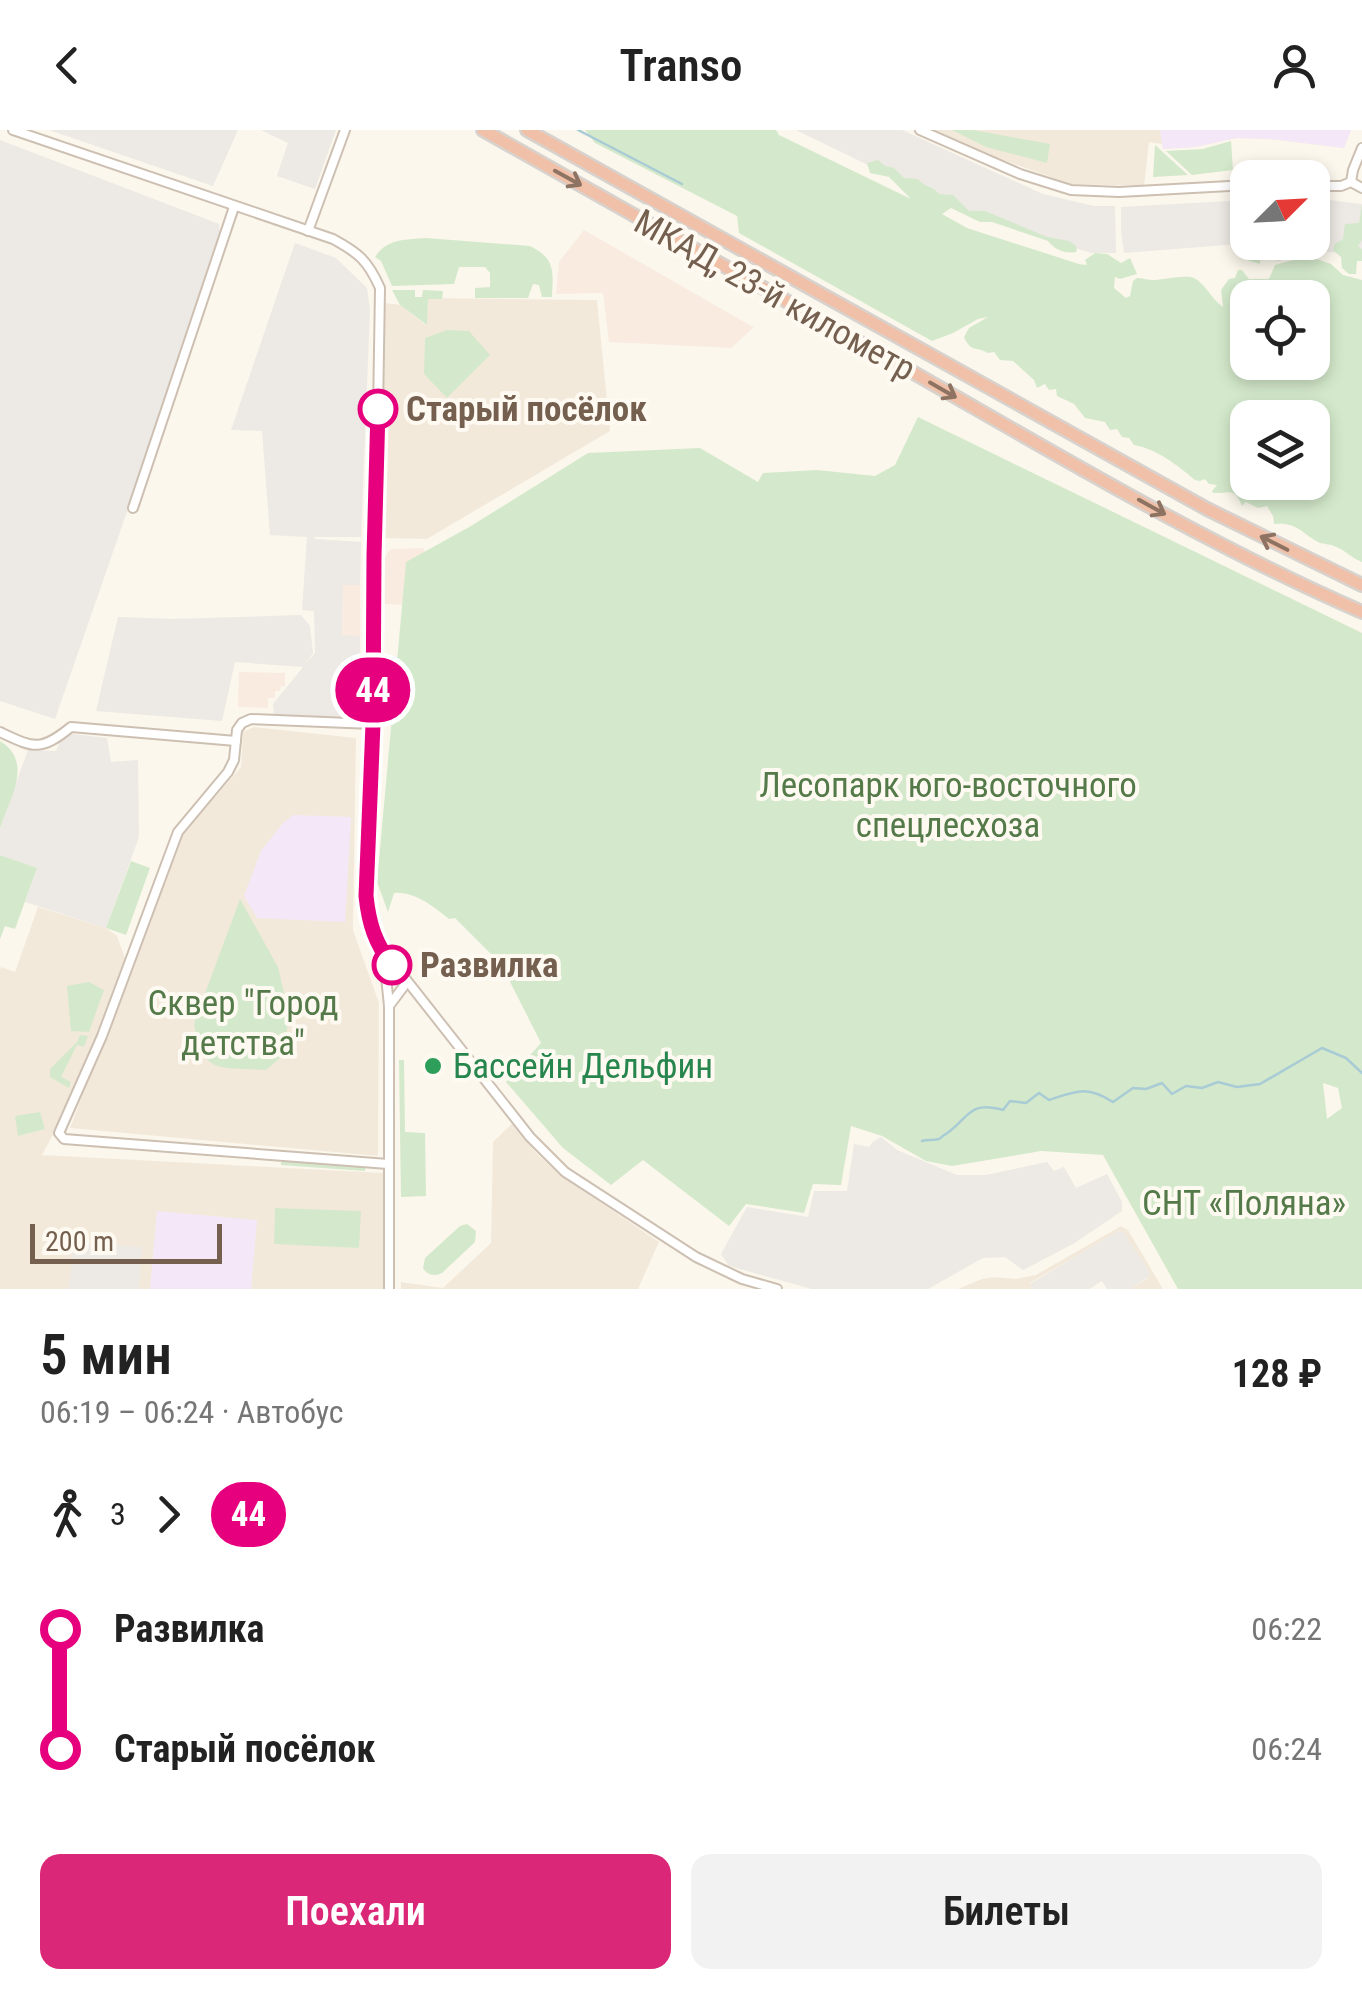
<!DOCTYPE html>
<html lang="ru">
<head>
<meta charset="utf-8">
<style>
  body { margin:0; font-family:"Roboto Condensed",sans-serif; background:#f2f2f2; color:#222; height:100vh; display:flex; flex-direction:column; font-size:38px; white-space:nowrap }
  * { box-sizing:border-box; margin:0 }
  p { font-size:32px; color:#767676 }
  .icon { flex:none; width:55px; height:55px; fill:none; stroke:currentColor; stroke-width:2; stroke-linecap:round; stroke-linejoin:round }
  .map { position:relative; height:1159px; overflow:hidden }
  .drawer { display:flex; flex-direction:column; background:#fff; flex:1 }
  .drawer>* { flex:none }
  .badge { padding:0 20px; border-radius:32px; font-size:35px; line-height:65px }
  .needle { width:65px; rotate:66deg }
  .buttons { position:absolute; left:1230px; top:30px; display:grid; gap:20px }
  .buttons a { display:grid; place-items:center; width:100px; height:100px; border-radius:20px; background:#fff; box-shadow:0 5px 15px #0003; font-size:50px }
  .scale { position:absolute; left:30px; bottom:25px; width:192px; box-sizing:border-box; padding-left:10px; border:5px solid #756050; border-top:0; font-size:28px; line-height:35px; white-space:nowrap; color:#756050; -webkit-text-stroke:8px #fefaf2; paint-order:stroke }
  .map>.badge { position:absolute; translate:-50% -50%; box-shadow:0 0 0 5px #fff }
  .legs { display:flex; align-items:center; gap:15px; height:110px; padding:0 40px; font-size:32px }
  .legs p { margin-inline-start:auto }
  .overview { display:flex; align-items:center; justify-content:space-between; height:170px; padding:0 40px }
  h1 { font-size:55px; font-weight:600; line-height:75px }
  .action { display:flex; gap:20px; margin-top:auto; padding:20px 40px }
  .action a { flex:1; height:115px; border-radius:20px; background:#db2777; color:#fff; font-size:40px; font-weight:600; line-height:115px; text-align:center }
  .action a+a { background:#f2f2f2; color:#222 }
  ul { padding:0 40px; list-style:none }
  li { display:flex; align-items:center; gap:35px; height:120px; font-size:38px }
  li i { display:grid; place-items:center; width:15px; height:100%; margin:0 12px; background:currentColor }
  li i::after { content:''; width:25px; height:25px; margin:-12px; border:8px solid; border-radius:50%; background:#fff }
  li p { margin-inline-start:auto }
  li:first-child i { background:linear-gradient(#0000 50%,currentColor 0) }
  li:last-child i { background:linear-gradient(currentColor 50%,#0000 0) }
  header { display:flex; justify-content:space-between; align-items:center; height:130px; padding:0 40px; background:#fff; font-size:45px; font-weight:600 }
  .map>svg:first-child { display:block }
</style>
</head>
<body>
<header><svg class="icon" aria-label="back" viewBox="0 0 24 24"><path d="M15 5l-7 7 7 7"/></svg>Transo<svg class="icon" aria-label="person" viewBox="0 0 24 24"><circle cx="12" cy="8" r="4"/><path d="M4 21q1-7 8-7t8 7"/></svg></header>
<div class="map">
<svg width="1362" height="1159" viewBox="0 0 1362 1159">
  <rect width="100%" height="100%" fill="#fbf7ec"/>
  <g fill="#f3e9db">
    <path d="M929 0H1351L1344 18 1270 9 1236 8 1195 17 1163 19 1162 14 1149 12 1144 56 1070 54 984 23Z"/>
    <path d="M428 168 597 170 610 301 427 409 381 408 385 173 400 175 426 195Z"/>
    <path d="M254 597 356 608 353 800 379 873 378 1026 70 998 182 705 241 637 243 602Z"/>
    <path d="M38 777 106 798 117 806 125 828 78 957 42 1025 383 1043 384 1159H0V840L1 837 15 842Z"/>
    <path d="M513 993 535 1022 560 1045 659 1112 638 1159H401V1152L443 1158 491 1113 493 1012Z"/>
    <path d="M1121 1096 1128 1100 1163 1159H1130L1148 1148 1119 1101 1030 1153 1033 1159H958L982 1149 994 1147 1016 1149 1036 1145Z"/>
  </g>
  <g fill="#faebe1">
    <path d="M584 100 753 197H754L731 218 609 212 603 163 556 164 559 132Z"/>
    <path d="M423 418 429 431 407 475 384 474 385 428 388 422 392 419Z"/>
    <path d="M343 455H360V506H342Z"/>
    <path d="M239 542 285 543V556H281L280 561H275V568H268V578L238 577Z"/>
  </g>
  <g fill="#ede9e4">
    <path d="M49 0H238L213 56Z"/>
    <path d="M261 0H336L315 59 277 46 288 13Z"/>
    <path d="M796 0H902L1043 64 1094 76H1115L1116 123H1091L969 84Z"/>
    <path d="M0 10 219 94 220 103 130 373 55 589 0 571Z"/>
    <path d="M1312 68 1362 74V129L1342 123 1317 121V108H1313Z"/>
    <path d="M1247 70 1248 112 1251 113 1124 123 1121 100V77Z"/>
    <path d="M295 113 336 128 367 158 370 179 361 407H314L315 409 361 412 360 455H343L342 505 360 506V588L274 584 273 574 303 537 235 532 222 591 96 581 118 487 173 489 301 485 310 496 313 523 305 534 315 523 314 481 302 480 307 407 270 405 262 301 231 300Z"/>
    <path d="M64 603 107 608 111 632 138 630 139 707 106 798 25 772 37 738 0 725V698L28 620 56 621Z"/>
    <path d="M881 1007 897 1020 957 1045H986L1047 1032 1054 1041 1064 1037 1076 1058 1107 1044 1122 1072V1081L1073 1114 1023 1140 1005 1127 983 1128 928 1159H812L729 1136 721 1124 747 1077 808 1087 814 1061H847L854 1014 869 1017 873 1012Z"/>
    <path d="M1118 1101 1124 1103 1150 1143 1148 1147 1130 1159H1107L1102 1151 1089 1159H1033L1030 1154Z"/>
    <path d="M73 1112 142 1117 139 1159H69Z"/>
  </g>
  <g fill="#f4e8f8">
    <path d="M1160 0H1351L1344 18 1270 9 1236 8 1195 17 1163 19Z"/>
    <path d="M293 685 351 687 345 792 257 788 244 766 261 721 282 694Z"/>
    <path d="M157 1081 257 1090 251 1159H150Z"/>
  </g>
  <g fill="#d4e9cb" fill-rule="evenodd">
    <path d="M585 0H776L779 5 911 69 889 47 870 43 867 33 878 30 885 36 894 38 904 48 918 49C923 57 934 56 939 64L953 65 969 81H985L1047 107 1069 111 1075 115 1077 119 1076 122C1065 124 1055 120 1048 111L992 92H980L951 78 942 84 967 98 1079 134 1087 135 1085 130 1095 123 1107 124 1121 133 1130 128 1137 144 1120 149 1115 147 1114 158 1126 168 1130 166 1133 151 1137 148C1142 148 1148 150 1153 150 1162 150 1185 144 1194 148 1205 153 1212 170 1223 177L1221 160 1229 149 1235 148 1238 140H1242L1249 149H1269L1275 135 1308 126 1331 134 1343 145 1362 150V432C1351 428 1344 419 1334 416 1330 414 1321 414 1318 412 1300 402 1297 392 1274 394L1273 386 1267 376 1258 378 1246 372 1242 376C1234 356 1229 364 1213 363L1212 361 1217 355 1209 354 1205 349 1200 351 1195 350C1177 335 1157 319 1134 315L1129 308 1122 307 1117 299 1110 300 1105 292 1085 288 1074 274 1057 266 1056 259 1049 260 1045 254 1037 258 1034 250 1013 231 1000 230 994 222 988 223C976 216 971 223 964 207L969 198 988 187 978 189 953 203 932 211 739 103 737 86 595 13ZM1248 168H1312V232H1248ZM1248 288H1312V352H1248Z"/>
    <path d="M952 0H973L1050 14 1047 33 986 17Z"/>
    <path d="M1231 11 1233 40 1192 45 1166 21 1203 19Z"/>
    <path d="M1155 15 1188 45 1153 47Z"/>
    <path d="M1362 75V110L1358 116 1362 119V131H1357L1356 144H1349L1342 138 1341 127 1333 120 1335 114 1343 109 1345 94 1359 93Z"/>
    <path d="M426 108 530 116C556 129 553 141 552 167H542L539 155 533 154 528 168H475V158L490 157V143L485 137H459L454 154 392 156 381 131 375 127C387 108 406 110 426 108Z"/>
    <path d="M1232 111C1247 112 1254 120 1267 125V127L1266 129 1260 127V134L1247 130 1233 117Z"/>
    <path d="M1265 113V112L1303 113 1298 122 1278 131 1272 127 1264 115Z"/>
    <path d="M392 160H415V167H422L423 160 443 161 442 169H428L427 195 400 175Z"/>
    <path d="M447 200 469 201 490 225 447 268 424 244 425 208Z"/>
    <path d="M918 287 1362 503V1159H1178L1103 1025 1041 1021 952 1036 926 1031 882 1006 851 996 841 1055 813 1054 804 1083 746 1074 729 1096 643 1030 611 1055 563 1018 506 952 541 913 501 834 455 788 449 789C434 777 414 761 394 763L388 782 377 752 406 432 471 396 588 323 700 318 758 352 763 343 817 340 875 346 895 335ZM1323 953 1338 958 1342 978 1327 989Z"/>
    <path d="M0 611C34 632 10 668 0 698Z"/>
    <path d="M0 725 37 738 15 799 5 796 0 809Z"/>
    <path d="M131 731 150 738 126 805 106 798Z"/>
    <path d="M240 769 278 837 289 884 284 925 266 940C222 937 201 946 194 893Z"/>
    <path d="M89 852 104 860 89 902 71 901 67 856Z"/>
    <path d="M80 905 88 906 84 917 77 915 61 947 71 952 69 958 50 947V939L77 912Z"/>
    <path d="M399 930H404L405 1002 425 1003 426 1066 401 1067Z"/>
    <path d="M40 982 45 999 18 1006 15 986Z"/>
    <path d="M281 1027 366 1033 365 1041 281 1035Z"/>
    <path d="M275 1078 361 1081 359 1118 274 1114Z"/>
    <path d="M467 1094 476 1101 475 1112 442 1143C434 1147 427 1145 423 1138L425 1128 460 1096Z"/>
  </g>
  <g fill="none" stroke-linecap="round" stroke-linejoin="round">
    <g stroke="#a8cbd5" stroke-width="2.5">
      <path d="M578 0 682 54"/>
      <path d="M922 1011C927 1009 933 1011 939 1009 941 1008 943 1005 946 1004 969 988 969 970 1003 980L1010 971 1026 973 1039 963 1049 970C1076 961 1087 955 1113 972L1133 958 1146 959 1162 953 1172 964 1186 956 1202 958 1218 952 1237 957 1260 954 1322 918 1346 928 1362 943"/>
    </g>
    <g stroke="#cdc0b2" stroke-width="12">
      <g id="minor">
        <path d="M13 0 333 109C359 123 368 131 380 158L373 594 366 766 368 791 375 810 530 1007 565 1042 696 1127 742 1149 777 1159"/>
        <path d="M920 0 1020 44 1071 60 1119 62 1248 55"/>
        <path d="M1351 52 1353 40 1362 18"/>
        <path d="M1312 56H1341L1351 52 1362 58"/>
        <path d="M308 101 345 0"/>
        <path d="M133 378 234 77"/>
        <path d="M373 594 251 589 242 593 237 600 234 630 228 642 178 702 102 906 59 1003 64 1009 388 1034"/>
        <path d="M0 602C34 618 40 622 71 597L236 611"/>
        <path d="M384 827 389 876V1159"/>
        <path d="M389 876 407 852"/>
      </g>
    </g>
    <g stroke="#d8d2ce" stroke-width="16">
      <g id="highway">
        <path d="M483 0C624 80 766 159 907 239 1056 324 1204 413 1362 482"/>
        <path d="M527 0 1207 379 1362 455"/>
      </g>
    </g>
    <use href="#minor" stroke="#fff" stroke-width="8"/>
    <use href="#highway" stroke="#f0c1a8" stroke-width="11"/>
  </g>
  <defs><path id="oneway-shaft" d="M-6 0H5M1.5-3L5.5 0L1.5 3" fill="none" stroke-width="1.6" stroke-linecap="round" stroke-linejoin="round" transform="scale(2.5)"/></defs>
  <g stroke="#8e7362">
    <use href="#oneway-shaft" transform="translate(568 48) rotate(29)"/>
    <use href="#oneway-shaft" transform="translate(943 260) rotate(30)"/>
    <use href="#oneway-shaft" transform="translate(1152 377) rotate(29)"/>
    <use href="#oneway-shaft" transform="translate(1274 413) rotate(-153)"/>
  </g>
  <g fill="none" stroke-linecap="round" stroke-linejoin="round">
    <g stroke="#fff" stroke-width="22">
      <path id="line-1" d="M378 279 374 426 373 594 366 766C369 794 375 813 392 835"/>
    </g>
    <use href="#line-1" stroke="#e6007e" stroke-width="15"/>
  </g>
  <g fill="#fff" stroke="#e6007e" stroke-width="5">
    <circle cx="378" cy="279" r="18"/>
    <circle cx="392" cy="835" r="18"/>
  </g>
  <circle fill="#2e9e5b" stroke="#fefaf2" stroke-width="4" cx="433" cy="936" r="10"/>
  <g text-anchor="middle" stroke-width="8" stroke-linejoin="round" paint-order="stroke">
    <g font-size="35" fill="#756050" stroke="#fefaf2">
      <text transform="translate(775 165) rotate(29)" y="12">МКАД, 23-й километр</text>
    </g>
    <g font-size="35" font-weight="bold" fill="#756050" stroke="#fefaf2" text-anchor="start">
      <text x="406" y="291">Старый посёлок</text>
      <text x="420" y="847">Развилка</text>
    </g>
    <g font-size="35" fill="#547a49" stroke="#fefaf2">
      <text x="948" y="667">Лесопарк юго-восточного<tspan x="948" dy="40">спецлесхоза</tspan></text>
      <text x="243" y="885">Сквер "Город<tspan x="243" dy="40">детства"</tspan></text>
      <text x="1244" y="1085">СНТ «Поляна»</text>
    </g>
    <g font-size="35" fill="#27864d" stroke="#fefaf2" text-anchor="start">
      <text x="453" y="948">Бассейн Дельфин</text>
    </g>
  </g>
</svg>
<div class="buttons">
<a><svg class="needle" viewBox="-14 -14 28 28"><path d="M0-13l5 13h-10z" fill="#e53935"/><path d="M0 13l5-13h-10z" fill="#767676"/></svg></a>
<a><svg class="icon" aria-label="locate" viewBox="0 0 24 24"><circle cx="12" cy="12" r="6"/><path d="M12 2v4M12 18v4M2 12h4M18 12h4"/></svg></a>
<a><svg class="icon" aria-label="layers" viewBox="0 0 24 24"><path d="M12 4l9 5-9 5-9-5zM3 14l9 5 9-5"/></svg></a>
</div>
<div class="scale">200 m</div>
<b class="badge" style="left:373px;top:560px;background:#e6007e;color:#fff">44</b>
</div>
<section class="drawer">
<div class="overview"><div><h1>5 мин</h1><p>06:19 – 06:24 · Автобус</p></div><b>128 ₽</b></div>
<div class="legs"><svg class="icon" aria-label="walk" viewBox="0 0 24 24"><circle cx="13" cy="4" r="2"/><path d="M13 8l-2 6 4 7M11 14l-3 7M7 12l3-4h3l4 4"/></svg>3<svg class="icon" aria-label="forward" viewBox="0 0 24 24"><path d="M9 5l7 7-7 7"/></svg><b class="badge" style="background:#e6007e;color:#fff">44</b></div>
<ul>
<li><i style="color:#e6007e"></i><b>Развилка</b><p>06:22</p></li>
<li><i style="color:#e6007e"></i><b>Старый посёлок</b><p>06:24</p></li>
</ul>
<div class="action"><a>Поехали</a><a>Билеты</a></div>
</section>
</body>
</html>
